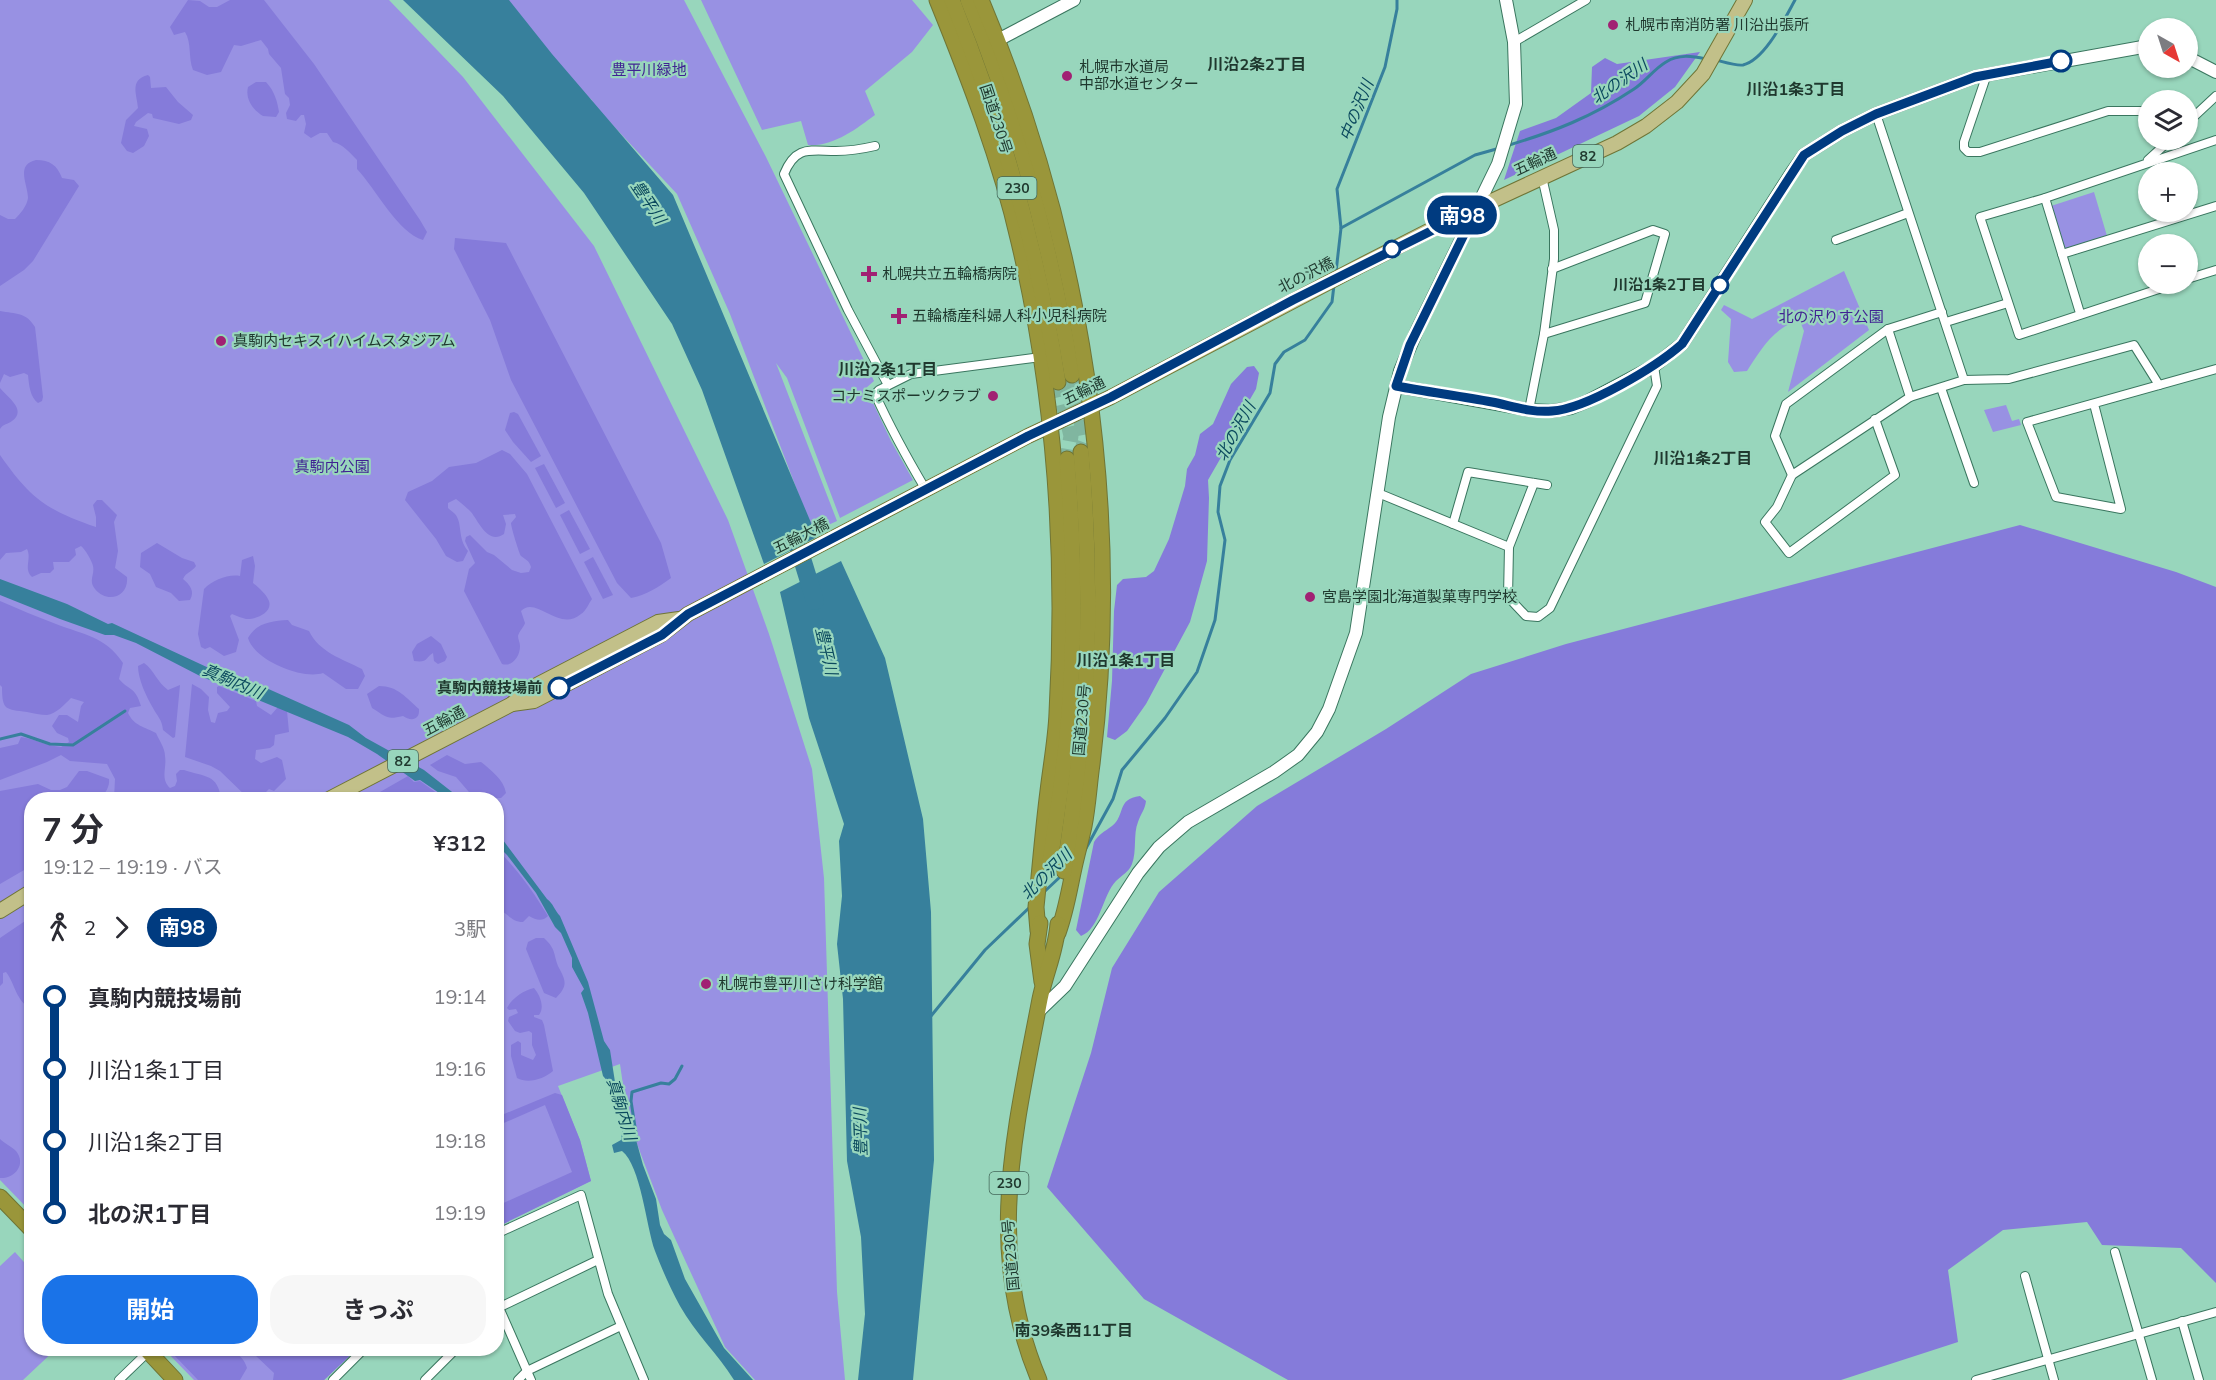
<!DOCTYPE html>
<html lang="ja">
<head>
<meta charset="utf-8">
<style>
  body { margin:0; font-family:Mulish,"Noto Sans JP",sans-serif; background:#f7f7f7; color:#2b2b33; height:100vh; display:flex; flex-direction:column; font-size:22px; white-space:nowrap }
  * { box-sizing:border-box; margin:0 }
  p { font-size:20px; color:#7c7c81 }
  .icon { flex:none; width:33px; height:33px; fill:none; stroke:currentColor; stroke-width:2; stroke-linecap:round; stroke-linejoin:round }
  .map { position:relative; flex:1; overflow:hidden }
  .drawer { position:absolute; left:24px; top:792px; width:480px; height:564px; display:flex; flex-direction:column; background:#fff; border-radius:24px; box-shadow:0 2px 4px #0004 }
  .drawer>* { flex:none }
  .badge { padding:0 12px; border-radius:20px; font-size:21px; line-height:39px }
  .needle { width:39px; rotate:141deg }
  .fabs { position:absolute; left:2138px; top:18px; display:grid; gap:12px }
  .fabs a { display:grid; place-items:center; width:60px; height:60px; border-radius:50%; background:#fff; box-shadow:0 2px 4px #0004; font-size:30px }
  .map>.badge { position:absolute; translate:-50% -50%; box-shadow:0 0 0 3px #fff }
  .legs { display:flex; align-items:center; gap:9px; height:66px; padding:0 18px; font-size:20px }
  .legs p { margin-inline-start:auto }
  .overview { display:flex; align-items:center; justify-content:space-between; height:102px; padding:0 18px }
  h1 { font-size:33px; font-weight:700; line-height:45px }
  .button { display:flex; gap:12px; margin-top:auto; padding:12px 18px }
  .button a { flex:1; height:69px; border-radius:24px; background:#1a73e8; color:#fff; font-size:24px; font-weight:700; line-height:69px; text-align:center }
  .button a+a { background:#f7f7f7; color:#2b2b33 }
  ul { padding:0 18px; list-style:none }
  li { display:flex; align-items:center; gap:21px; height:72px; font-size:22px }
  li i { display:grid; place-items:center; width:9px; height:100%; margin:0 8px; background:currentColor }
  li i::after { content:''; width:15px; height:15px; margin:-8px; border:4px solid; border-radius:50%; background:#fff }
  li p { margin-inline-start:auto }
  li:first-child i { background:linear-gradient(#0000 50%,currentColor 0) }
  li:last-child i { background:linear-gradient(currentColor 50%,#0000 0) }
  .map>svg:first-child { display:block }
</style>
</head>
<body>
<div class="map">
<svg width="2216" height="1380" viewBox="0 0 2216 1380">
  <rect width="100%" height="100%" fill="#98d6bc"/>
  <g fill="#9891e3">
    <path d="M0 0H389L463 77 594 246 728 520 769 634 812 769 824 878 837 1292 845 1380H755L725 1347 662 1210 628 1120 620 1064 558 1086 580 1140 591 1181 497 1227 496 800H32L31 1212 0 1180Z"/>
    <path d="M477 0H684L766 157 874 381 866 388 891 441 913 480 840 518 787 378 776 363 837 521 813 532 730 314 677 194 593 104 592 100 506 31Z"/>
    <path d="M701 0H912L933 25 912 52 865 91 875 115C856 129 833 147 808 145L801 121 762 130Z"/>
    <path d="M2094 192 2107 236 2065 249 2051 206Z"/>
    <path d="M1844 271 1869 330 1788 392 1804 331 1800 321C1775 325 1760 351 1747 371L1734 372 1728 362 1731 319 1721 310 1724 305 1752 319Z"/>
    <path d="M2006 405 2012 421 2019 419 2021 425 1993 432 1984 410Z"/>
    <path d="M15 1252 31 1270 32 1348 56 1349 23 1380H0V1266Z"/>
    <path d="M164 1349H357L324 1380H194Z"/>
  </g>
  <g fill="#857bda">
    <path d="M188 0 200 1 209 7H217L230 0H264L314 64 420 220 427 232 423 240C398 233 376 189 357 169V160C350 153 343 144 333 142L327 133H320L311 138 304 133 306 124 304 115H301L296 121 287 119 286 113 290 105 289 98 285 94 281 68 269 54 268 49 261 40 241 46 234 45 221 72 207 75 193 70C188 58 192 43 185 32L174 35 170 27Z"/>
    <path d="M1700 52 1675 87 1639 116 1504 180 1520 131 1556 118 1591 93 1592 67 1605 58 1617 64Z"/>
    <path d="M148 75 150 77 151 88 166 87 178 102 193 115 191 120 179 124 153 118 152 114 148 113 136 122 134 126 147 129 149 136 144 146 133 153 127 151 121 143 126 120 138 108C137 94 129 80 148 75Z"/>
    <path d="M256 82H266C275 92 277 101 279 112L276 117 263 116C253 110 245 99 248 87Z"/>
    <path d="M36 160C50 160 57 165 62 178L74 180 79 186 33 261 24 270 0 286V215L8 219H15C20 214 27 206 28 198 28 184 15 165 36 160Z"/>
    <path d="M455 238 506 243 661 543 671 578C659 587 646 595 631 598L617 583 511 380 490 320 454 249Z"/>
    <path d="M0 311C16 314 26 312 35 327L43 397 42 401 38 403C30 397 29 385 28 375L24 373 10 377 4 374 0 383Z"/>
    <path d="M1254 366 1259 373 1256 389 1245 408 1227 447 1208 480 1209 498 1207 561 1190 622 1146 704 1127 731 1115 740 1107 737 1112 681 1114 611 1117 585 1123 579 1146 577 1154 571 1169 539 1185 486 1187 469 1195 455 1200 434 1213 424 1231 384 1247 367Z"/>
    <path d="M0 388C6 396 28 410 12 421 7 425 4 423 0 429Z"/>
    <path d="M514 412 518 414 541 456 531 462 513 442 505 430 510 413Z"/>
    <path d="M502 450 510 454 527 474 592 599C589 603 586 611 581 614 559 633 536 595 521 611L525 623C524 627 519 631 518 636 518 639 520 643 520 646 520 657 512 667 502 664L464 591 469 569 475 563 465 541 466 537 470 535 487 552 494 555 512 570 521 573 529 572 531 567C529 560 526 560 521 556 519 553 511 527 511 523L516 517 515 514 503 515 506 524 504 534C488 545 479 522 471 512 467 508 460 502 456 499L448 503V508C450 510 453 512 455 514 463 523 457 538 468 551L463 561 457 562 446 556 436 539 405 500 408 492 432 481 449 467 476 463Z"/>
    <path d="M0 455C30 498 46 510 96 527V517L93 505 97 500H102L117 515 114 522 118 551 115 568 127 577C129 597 107 604 95 589 88 580 95 575 93 566 92 561 85 549 81 546L75 549 76 555 69 562H53L54 569 50 573H41L32 577C23 569 32 559 27 549L21 552 6 553 0 560Z"/>
    <path d="M544 464 565 503 556 508 535 468Z"/>
    <path d="M569 510 590 549 580 554 560 515Z"/>
    <path d="M2020 525 2176 572 2216 587V1283L2181 1248 2102 1245 2087 1222 2003 1230 1948 1270 1958 1342 1841 1380H1288L1144 1299 1047 1187 1091 1053 1112 968 1159 892 1257 806 1386 729 1471 674 1566 644Z"/>
    <path d="M157 543 182 558 194 562 196 566C192 572 186 572 183 579 190 585 195 591 190 600L179 601 171 593 156 587 150 574 140 567 141 553Z"/>
    <path d="M253 556 255 566 253 583C259 588 266 594 269 601 273 613 255 620 246 619 242 618 237 616 232 614L230 616 239 640 236 652 224 656 210 647 205 649 201 647 198 634 204 589C213 580 228 574 240 576L242 560Z"/>
    <path d="M593 557 613 595 603 599 584 562Z"/>
    <path d="M0 601C19 609 37 617 56 624 84 635 105 636 123 663L119 679C129 691 135 686 141 706L130 708 128 713C134 726 145 727 156 733 159 740 165 748 165 756 167 768 160 779 170 788L175 786 177 781 176 774 180 770H184C205 777 218 774 221 799H114L115 779 107 764 70 761 61 755 47 762 0 780V748L18 744 21 737C35 739 47 746 61 747L69 742 68 738 57 733 52 726 59 715H67L78 722 81 706 84 702 71 698C65 704 56 714 47 715 41 715 33 713 27 712 6 709 2 711 2 687L0 685Z"/>
    <path d="M288 620 292 625 309 631C319 652 342 659 362 669L365 676 358 689H346L323 673C302 680 254 660 248 638 256 623 271 621 288 620Z"/>
    <path d="M431 636 441 644 447 657 445 661 438 664 434 661 433 653C425 658 428 663 414 661L412 652 417 644Z"/>
    <path d="M144 663C154 670 157 682 168 690L180 685 175 737 173 738 163 730C162 719 157 716 153 708 146 696 138 679 138 666Z"/>
    <path d="M192 684 201 689 209 697 208 710 211 722 215 723 218 713 227 711 230 707 217 693V687L219 686 256 701 257 706 271 715 278 707 287 711 289 732 275 735 274 745 270 748 256 750 255 759 261 763 277 757 282 760 286 779 274 791 269 789 261 797 249 799 220 771 211 766 185 757Z"/>
    <path d="M379 686C398 686 406 698 419 709 420 721 410 721 403 716 386 720 387 717 372 708L367 694Z"/>
    <path d="M447 755 465 764 481 762C491 770 504 780 506 793L501 798 475 799 456 777 438 771 430 765Z"/>
    <path d="M79 771H87L109 779C110 787 105 794 99 799L32 800 31 866 0 884V791L38 784 51 790H60L67 787Z"/>
    <path d="M408 776 414 782 420 781 445 799 380 798V792Z"/>
    <path d="M1140 796 1146 801C1145 810 1141 813 1138 822 1133 834 1137 851 1132 864 1129 872 1122 875 1116 881 1103 894 1100 929 1081 936L1076 930 1094 842C1099 834 1104 832 1112 826 1126 815 1116 799 1140 796Z"/>
    <path d="M496 848C517 869 533 891 548 916 542 922 536 920 529 916L523 922C511 922 507 912 497 909Z"/>
    <path d="M31 917 32 1008H31C16 1002 15 983 6 972L3 973V983L0 986V938Z"/>
    <path d="M536 938H544C557 950 553 955 559 968 566 981 568 986 556 998L544 993 526 949 528 942Z"/>
    <path d="M534 988C540 995 545 1007 539 1015H534V1017L542 1020 544 1025 553 1071C544 1079 528 1084 517 1078L511 1056V1045L518 1041 521 1043V1055L533 1060 536 1055 532 1045V1033L529 1031 520 1033 515 1031 508 1021 509 1017 518 1013 516 1009 509 1010 507 1008C511 999 524 990 534 988Z"/>
    <path d="M555 1093 562 1095 580 1140 591 1181 497 1227V1206L572 1172 545 1105 497 1126V1117Z"/>
    <path d="M0 1139C4 1143 12 1147 16 1151 27 1165 14 1179 0 1178Z"/>
    <path d="M172 1349C194 1348 240 1340 247 1368L240 1380H198L173 1354Z"/>
    <path d="M253 1349V1348L357 1349 324 1380H273L274 1373 256 1356Z"/>
  </g>
  <g fill="#37809c">
    <path d="M403 0H509L552 54 673 195 817 537 764 564 702 390 672 324 584 193 503 96Z"/>
    <path d="M841 561 885 658 923 819 931 912 934 1160 913 1380H858L865 1314 861 1237 847 1161 843 999 837 944 842 896 839 841 844 824 809 718 780 592Z"/>
    <path d="M0 579 67 604 108 624 112 623 239 682 264 687 349 725 366 738 424 770 461 799H448L420 780 415 781 377 754 348 737 200 676 136 643 114 635H105L60 619 0 595Z"/>
    <path d="M497 832 547 899C553 903 555 911 560 916L588 982 604 1041 610 1050 615 1082 621 1091 628 1111 643 1165 656 1199 660 1225 664 1234 671 1240 685 1279 724 1348 753 1380H734C718 1354 695 1333 680 1306 670 1288 662 1269 655 1251 646 1226 641 1166 622 1151L614 1153 612 1145 621 1140 624 1120 611 1085 603 1076 588 1013 581 993 584 989 572 967V958L561 933 555 927 536 893 507 855 497 845Z"/>
  </g>
  <g fill="none" stroke-linecap="round" stroke-linejoin="round">
    <g stroke="#37809c" stroke-width="3">
      <path d="M1716 60C1724 62 1736 66 1743 65 1765 60 1785 18 1795 0"/>
      <path d="M1506 146C1553 132 1592 117 1634 89 1645 82 1654 69 1666 62 1679 54 1692 56 1706 59"/>
      <path d="M1341 228 1475 155 1500 148"/>
      <path d="M1336 272 1341 228 1337 189 1385 67 1397 9V0"/>
      <path d="M0 739 21 734 50 744 73 745 125 711"/>
      <path d="M1084 852 1113 799 1122 770 1165 718 1197 672 1215 620 1225 540 1218 512 1220 486 1230 460 1270 393 1275 364 1284 352 1305 340 1332 302 1334 285"/>
      <path d="M1044 892 1061 876"/>
      <path d="M931 1016 985 950 1031 906"/>
      <path d="M637 1140 631 1101 632 1092 661 1083 669 1084 675 1079 682 1066"/>
    </g>
    <path stroke="#37809c" stroke-width="18" d="M796 539 815 601"/>
    <g stroke="#80b6a0" stroke-width="15" stroke-dasharray="15 8" stroke-linecap="butt">
      <path d="M1072 375 1085 441 1081 452"/>
      <path d="M1058 382 1071 436 1067 459"/>
    </g>
    <g stroke="#3a765f" stroke-width="10">
      <g id="street">
        <path d="M1514 42 1586 0"/>
        <path d="M1987 74 1964 142V148L1968 152H1980L2108 111H2148"/>
        <path d="M2187 123 2216 96"/>
        <path d="M875 146C862 149 849 151 836 151 810 151 796 145 784 174L848 310 888 385"/>
        <path d="M2148 160 2170 140"/>
        <path d="M2045 198 2080 313"/>
        <path d="M1836 240 1908 213"/>
        <path d="M2062 254 2216 206"/>
        <path d="M2187 279 2216 270"/>
        <path d="M2174 284 2019 335 1980 217 2045 198 2216 140"/>
        <path d="M1946 322 2008 303"/>
        <path d="M1888 329 1910 397"/>
        <path d="M1544 334 1645 303 1665 234 1653 230 1552 269"/>
        <path d="M1964 380 2009 379 2134 345 2159 385"/>
        <path d="M1941 388 1974 483"/>
        <path d="M2094 404 2121 509 2056 497 2027 422 2216 369"/>
        <path d="M1529 410 1544 334 1554 259V230L1542 177"/>
        <path d="M1875 419 1895 475 1789 553 1765 522 1777 507 1792 475 1775 436 1786 404 1888 329 1942 312"/>
        <path d="M1792 475 1910 397 1964 380 1876 114"/>
        <path d="M926 490C907 458 890 427 875 394L879 390 911 374 1041 357"/>
        <path d="M1378 493 1509 547 1508 597 1526 616 1538 617 1550 608 1657 386 1654 366"/>
        <path d="M1453 524 1468 472 1547 485"/>
        <path d="M1509 547 1534 483"/>
        <path d="M496 1234 581 1195 608 1294 644 1380"/>
        <path d="M2115 1252 2152 1380"/>
        <path d="M2025 1276 2054 1380"/>
        <path d="M497 1303 531 1380"/>
        <path d="M496 1309 598 1260"/>
        <path d="M2182 1321 2199 1380"/>
        <path d="M119 1380 148 1352"/>
        <path d="M333 1380 365 1348"/>
        <path d="M425 1380 457 1348"/>
        <path d="M518 1380 527 1371 621 1326"/>
        <path d="M1976 1380 2216 1312"/>
      </g>
    </g>
    <g stroke="#3a765f" stroke-width="14">
      <g id="secondary">
        <path d="M998 40 1074 0"/>
        <path d="M2187 57 2216 72"/>
        <path d="M1396 386 1529 410 1552 411 1571 408 1588 401 1654 366 1682 344 1792 172 1804 155 1842 131 1876 114 1975 77 2148 46"/>
        <path d="M1038 1012 1065 986 1138 873 1159 847 1188 822 1274 772 1298 755 1317 732 1329 709 1356 633 1389 417 1400 371 1418 328 1498 164 1516 104 1514 42 1506 0"/>
      </g>
    </g>
    <g stroke="#6f7536" stroke-width="16">
      <g id="primary">
        <path d="M512 704 534 701 661 635 688 614 1028 436 1111 397 1356 268 1440 225 1617 143 1646 126 1677 102 1703 74 1745 0"/>
        <path d="M327 800 512 704 529 689 658 622 679 619"/>
        <path d="M0 911 32 891"/>
      </g>
    </g>
    <g stroke="#6f7536" stroke-width="17">
      <g id="highway">
        <path d="M937 0C969 79 1000 159 1019 242 1055 396 1066 555 1057 713 1056 739 1051 765 1048 791 1043 830 1040 869 1036 907L1038 931"/>
        <path d="M952 0C1002 124 1038 250 1058 382"/>
        <path d="M968 0C1018 121 1051 246 1072 375"/>
        <path d="M981 0C1082 239 1124 507 1092 764 1089 785 1088 806 1084 826 1081 840 1077 854 1074 868 1069 891 1066 911 1058 933"/>
        <path d="M1050 861C1057 816 1064 770 1068 725 1076 636 1074 548 1067 459"/>
        <path d="M1064 871C1075 798 1084 726 1087 653 1089 586 1087 519 1081 452"/>
        <path d="M1040 923 1037 944 1042 982"/>
        <path d="M0 1197 32 1230"/>
        <path d="M145 1348 175 1380"/>
        <path d="M1039 1380C984 1250 1015 1131 1040 999 1045 974 1056 951 1058 924"/>
      </g>
    </g>
    <use href="#street" stroke="#fff" stroke-width="8"/>
    <use href="#secondary" stroke="#fff" stroke-width="12"/>
    <use href="#primary" stroke="#c2c089" stroke-width="14"/>
    <use href="#highway" stroke="#9a963a" stroke-width="15"/>
  </g>
  <g fill="none" stroke-linecap="round" stroke-linejoin="round">
    <g stroke="#fff" stroke-width="14">
      <path id="line-1" d="M559 688 662 635 688 614 1028 436 1111 397 1293 300 1477 208 1410 345 1396 386C1428 392 1460 396 1492 402 1512 406 1532 413 1552 411 1586 409 1656 367 1682 344L1804 155 1842 131 1876 114 1975 77 2061 61"/>
    </g>
    <use href="#line-1" stroke="#003b80" stroke-width="9"/>
  </g>
  <g fill="#a12173" stroke="#98d6bc" stroke-width="2">
    <circle cx="1613" cy="25" r="6"/>
    <circle cx="1067" cy="76" r="6"/>
    <path d="M866 265h6v6h6v6h-6v6h-6v-6h-6v-6h6z"/>
    <path d="M896 307h6v6h6v6h-6v6h-6v-6h-6v-6h6z"/>
    <circle cx="221" cy="341" r="6"/>
    <circle cx="993" cy="396" r="6"/>
    <circle cx="1310" cy="597" r="6"/>
    <circle cx="706" cy="984" r="6"/>
  </g>
  <g fill="#fff" stroke="#003b80" stroke-width="3">
    <circle cx="2061" cy="61" r="10"/>
    <circle cx="1392" cy="249" r="8"/>
    <circle cx="1720" cy="285" r="8"/>
    <circle cx="559" cy="688" r="10"/>
  </g>
  <g text-anchor="middle" stroke-width="4.5" stroke-linejoin="round" paint-order="stroke">
    <g fill="#98d6bc" stroke="#436759" stroke-width="1.5">
      <rect x="1573" y="145" width="30" height="22" rx="4.5"/>
      <rect x="997.5" y="177" width="39" height="22" rx="4.5"/>
      <rect x="388" y="750" width="30" height="22" rx="4.5"/>
      <rect x="989.5" y="1172" width="39" height="22" rx="4.5"/>
    </g>
    <g font-size="14" font-weight="bold" fill="#1f382e">
      <text x="1588" y="161">82</text>
      <text x="1017" y="193">230</text>
      <text x="403" y="766">82</text>
      <text x="1009" y="1188">230</text>
    </g>
    <g font-size="15" fill="#1f382e" stroke="#98d6bc" text-anchor="start">
      <text x="1625" y="30">札幌市南消防署 川沿出張所</text>
      <text x="1079" y="72">札幌市水道局<tspan x="1079" dy="17">中部水道センター</tspan></text>
      <text x="882" y="279">札幌共立五輪橋病院</text>
      <text x="912" y="321">五輪橋産科婦人科小児科病院</text>
      <text x="233" y="346">真駒内セキスイハイムスタジアム</text>
      <text x="981" y="401" text-anchor="end">コナミスポーツクラブ</text>
      <text x="1322" y="602">宮島学園北海道製菓専門学校</text>
      <text x="718" y="989">札幌市豊平川さけ科学館</text>
    </g>
    <g font-size="15" fill="#402293" stroke="#98d6bc">
      <text x="649" y="75">豊平川緑地</text>
      <text x="1831" y="322">北の沢りす公園</text>
      <text x="332" y="472">真駒内公園</text>
    </g>
    <g font-size="15" fill="#1f382e" stroke="#98d6bc">
      <text transform="translate(996 119) rotate(72)" y="5">国道230号</text>
      <text transform="translate(1535 162) rotate(-25)" y="5">五輪通</text>
      <text transform="translate(1306 275) rotate(-27)" y="5">北の沢橋</text>
      <text transform="translate(1084 391) rotate(-26)" y="5">五輪通</text>
      <text transform="translate(801 536) rotate(-27)" y="5">五輪大橋</text>
      <text transform="translate(1082 720) rotate(-85)" y="5">国道230号</text>
      <text transform="translate(444 721) rotate(-28)" y="5">五輪通</text>
      <text transform="translate(1011 1255) rotate(-95)" y="5">国道230号</text>
    </g>
    <g font-size="15" font-weight="bold" fill="#1f382e" stroke="#98d6bc" text-anchor="end">
      <text x="1706" y="290">川沿1条2丁目</text>
      <text x="542" y="693">真駒内競技場前</text>
    </g>
    <g font-size="16" font-weight="bold" fill="#1f382e" stroke="#98d6bc">
      <text x="1257" y="70">川沿2条2丁目</text>
      <text x="1796" y="95">川沿1条3丁目</text>
      <text x="888" y="375">川沿2条1丁目</text>
      <text x="1703" y="464">川沿1条2丁目</text>
      <text x="1126" y="666">川沿1条1丁目</text>
      <text x="1074" y="1336">南39条西11丁目</text>
    </g>
    <g font-size="16" font-style="italic" fill="#0b495e" stroke="#98d6bc">
      <text transform="translate(1619 81) rotate(-35)" y="6">北の沢川</text>
      <text transform="translate(1356 110) rotate(-68)" y="6">中の沢川</text>
      <text transform="translate(649 202) rotate(56)" y="6">豊平川</text>
      <text transform="translate(1235 431) rotate(-61)" y="6">北の沢川</text>
      <text transform="translate(827 651) rotate(77)" y="6">豊平川</text>
      <text transform="translate(233 681) rotate(23)" y="6">真駒内川</text>
      <text transform="translate(1046 874) rotate(-45)" y="6">北の沢川</text>
      <text transform="translate(622 1109) rotate(73)" y="6">真駒内川</text>
      <text transform="translate(860 1132) rotate(-92)" y="6">豊平川</text>
    </g>
  </g>
</svg>
<div class="fabs">
<a><svg class="needle" viewBox="-14 -14 28 28"><path d="M0-13l5 13h-10z" fill="#e53935"/><path d="M0 13l5-13h-10z" fill="#7c7c81"/></svg></a>
<a><svg class="icon" aria-label="layers" viewBox="0 0 24 24"><path d="M12 4l9 5-9 5-9-5zM3 14l9 5 9-5"/></svg></a>
<a>+</a>
<a>−</a>
</div>
<b class="badge" style="left:1462px;top:215px;background:#003b80;color:#fff">南98</b>
<section class="drawer">
<div class="overview"><div><h1>7 分</h1><p>19:12 – 19:19 · バス</p></div><b>¥312</b></div>
<div class="legs"><svg class="icon" aria-label="walk" viewBox="0 0 24 24"><circle cx="13" cy="4" r="2"/><path d="M13 8l-2 6 4 7M11 14l-3 7M7 12l3-4h3l4 4"/></svg>2<svg class="icon" aria-label="forward" viewBox="0 0 24 24"><path d="M9 5l7 7-7 7"/></svg><b class="badge" style="background:#003b80;color:#fff">南98</b><p>3駅</p></div>
<ul>
<li><i style="color:#003b80"></i><b>真駒内競技場前</b><p>19:14</p></li>
<li><i style="color:#003b80"></i><span>川沿1条1丁目</span><p>19:16</p></li>
<li><i style="color:#003b80"></i><span>川沿1条2丁目</span><p>19:18</p></li>
<li><i style="color:#003b80"></i><b>北の沢1丁目</b><p>19:19</p></li>
</ul>
<div class="button"><a>開始</a><a>きっぷ</a></div>
</section>
</div>
</body>
</html>
